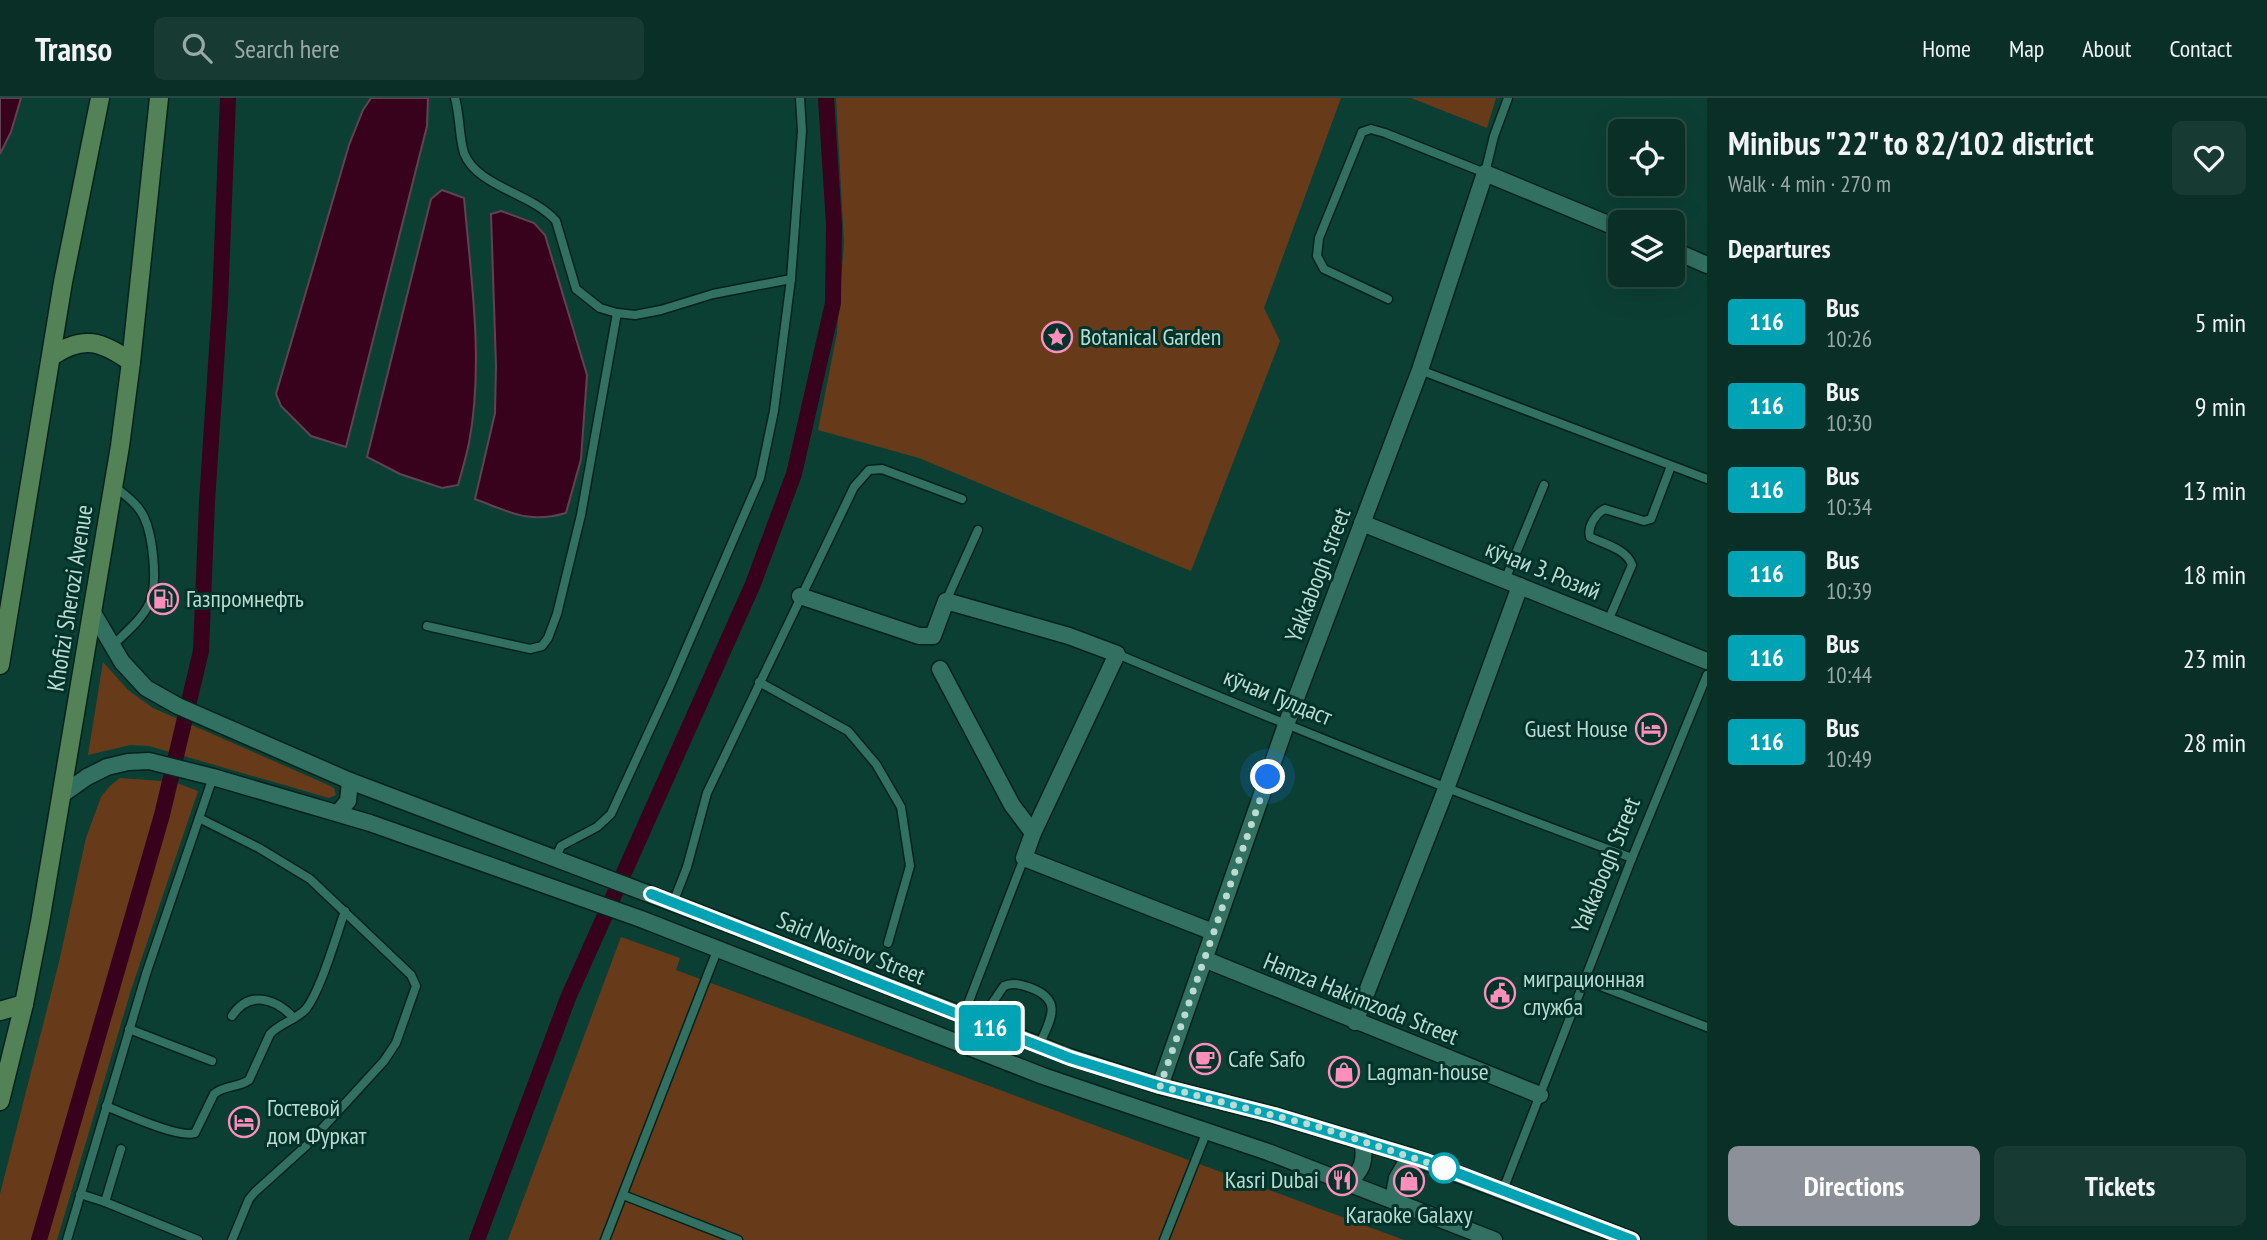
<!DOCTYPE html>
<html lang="en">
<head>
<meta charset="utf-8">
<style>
  body { margin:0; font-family:"PT Sans Narrow",sans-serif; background:#173b33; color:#f1f3f6; height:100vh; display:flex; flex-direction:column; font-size:26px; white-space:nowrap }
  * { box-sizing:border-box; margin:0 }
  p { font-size:23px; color:#99a9a7 }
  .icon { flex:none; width:38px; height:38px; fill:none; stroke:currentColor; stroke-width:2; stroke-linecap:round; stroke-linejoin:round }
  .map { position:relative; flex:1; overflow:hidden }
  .panel { display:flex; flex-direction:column; background:#092f27; width:560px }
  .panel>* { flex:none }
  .badge { padding:0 14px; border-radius:5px; font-size:24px; line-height:46px }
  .fabs { position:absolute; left:1608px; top:21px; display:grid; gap:14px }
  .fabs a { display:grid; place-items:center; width:77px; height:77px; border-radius:10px; background:#092f27; box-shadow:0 7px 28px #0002,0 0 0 2px #294a44; font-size:35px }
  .you { position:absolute; width:35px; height:35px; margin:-18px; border:5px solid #fff; border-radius:50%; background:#1a73e8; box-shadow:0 0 0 10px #1a73e833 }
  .map>.badge { position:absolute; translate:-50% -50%; box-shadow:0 0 0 4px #fff }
  h2 { padding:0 21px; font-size:26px; line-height:63px }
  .round { display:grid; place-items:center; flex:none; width:74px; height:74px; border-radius:10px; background:#173b33 }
  .headline { display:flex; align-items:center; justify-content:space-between; height:119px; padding:0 21px }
  h1 { font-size:33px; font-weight:700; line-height:52px }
  .primary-button { display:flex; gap:14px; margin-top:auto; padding:14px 21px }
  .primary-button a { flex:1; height:80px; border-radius:10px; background:#8c9099; color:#fff; font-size:28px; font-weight:700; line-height:80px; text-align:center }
  .primary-button a+a { background:#173b33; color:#f1f3f6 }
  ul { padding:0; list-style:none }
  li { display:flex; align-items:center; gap:21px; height:84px; padding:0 21px }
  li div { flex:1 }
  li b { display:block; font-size:26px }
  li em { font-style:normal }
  li .badge { min-width:77px; font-weight:700; text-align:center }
  header { display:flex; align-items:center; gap:42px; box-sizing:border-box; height:98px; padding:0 35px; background:#092f27; border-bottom:2px solid #294a44 }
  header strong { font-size:33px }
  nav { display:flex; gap:38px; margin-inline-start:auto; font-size:24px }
  .search { width:490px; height:63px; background:#173b33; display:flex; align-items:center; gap:18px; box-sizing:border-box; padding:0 24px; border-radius:10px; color:#99a9a7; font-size:26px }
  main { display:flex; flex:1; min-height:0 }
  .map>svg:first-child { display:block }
</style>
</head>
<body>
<header>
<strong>Transo</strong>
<div class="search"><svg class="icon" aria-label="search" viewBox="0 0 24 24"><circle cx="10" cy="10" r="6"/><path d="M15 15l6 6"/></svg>Search here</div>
<nav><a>Home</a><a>Map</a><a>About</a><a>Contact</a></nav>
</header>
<main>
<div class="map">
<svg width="1707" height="1142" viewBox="0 0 1707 1142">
  <rect width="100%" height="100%" fill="#0c3f34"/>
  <g fill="#673b19">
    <path d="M836 0H1341L1264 210 1280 243 1191 473 919 360 818 332 837 235 844 145Z"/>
    <path d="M1411 0H1496L1487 30Z"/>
    <path d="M103 564 128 592 153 610 326 686 334 690 336 697 329 700 149 648 130 647 88 657Z"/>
    <path d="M120 680 174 684 198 693 131 892 57 1142H0V1096L59 864 86 740 101 699 110 688Z"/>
    <path d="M621 839 680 860 676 872 1404 1142H508Z"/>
  </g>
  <g fill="#38021d" stroke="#5f4353" stroke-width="2">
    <path d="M0 0H21L11 34 0 56Z"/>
    <path d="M371 0H428L427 28 346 349 311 338 281 308 276 296 349 47 363 12Z"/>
    <path d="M442 92 464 100C471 180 484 265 469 345 466 359 462 373 458 387L442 390 400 376 367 359 431 101Z"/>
    <path d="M501 113 534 125 545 137 587 277 581 361 566 415C528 426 510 414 475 401L495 315 496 268 491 116Z"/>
  </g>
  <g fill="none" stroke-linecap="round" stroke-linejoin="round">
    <g stroke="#38021d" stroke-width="16">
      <path d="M39 1142 162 717 201 553 207 404 220 205 228 0"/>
      <path d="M477 1142 568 900 753 486 794 376 833 205 834 127 826 0"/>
    </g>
    <g stroke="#02231c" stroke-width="11">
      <g id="lane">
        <path d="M455 0C460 17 459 39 464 55 477 89 532 95 556 123L576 191 600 210 617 215 635 217 661 212 713 196 791 181"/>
        <path d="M1388 201 1324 171 1317 158 1319 140 1362 34 1371 31 1385 35 1485 75 1494 38 1508 0"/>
        <path d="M1420 272 1707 381"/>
        <path d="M1505 482 1544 387"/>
        <path d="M946 503 978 432"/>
        <path d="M1608 523 1632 467C1627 451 1604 446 1590 439 1587 429 1596 415 1605 411L1644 423 1651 421 1671 368"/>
        <path d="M427 528 530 551 542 548 548 540 557 516 581 417 617 215"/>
        <path d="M111 549C124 536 142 522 150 504 158 485 153 438 144 419 138 406 125 397 114 388"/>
        <path d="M1117 556C1287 628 1459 696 1632 760"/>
        <path d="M759 584 848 633 876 666 901 709 910 768 888 845"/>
        <path d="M199 720 259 750 310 781 411 877 416 888 396 945 384 963 307 1047 255 1094 249 1101 232 1142"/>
        <path d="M555 761 561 748 597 729 611 716 670 588 760 380 774 313 791 181 802 33 800 0"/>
        <path d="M673 805 687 769 707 695 854 389 869 372 882 371 962 401"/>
        <path d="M1585 882 1707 929"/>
        <path d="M232 918C249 892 275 900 294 920"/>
        <path d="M963 919 1024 760"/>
        <path d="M984 926 993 904 1004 888C1014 884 1022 887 1031 890 1065 903 1049 923 1039 948"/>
        <path d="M129 931 212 963"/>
        <path d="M106 1008C123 1015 180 1041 195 1035L214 996C224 987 238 990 249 982L270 936C280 925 296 922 306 911 321 892 336 838 345 813"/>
        <path d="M1503 1092 1632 760 1707 577"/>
        <path d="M80 1096 105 1104 198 1142"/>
        <path d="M623 1097 738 1142"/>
        <path d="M105 1104 121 1051"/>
        <path d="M67 1142 146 876 213 679"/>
        <path d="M605 1142 718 850"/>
        <path d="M1164 1142 1207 1033"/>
      </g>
    </g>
    <g stroke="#02231c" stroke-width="19">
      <g id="street">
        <path d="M1673 152 1707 167"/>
        <path d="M1362 425 1707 563"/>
        <path d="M800 498 919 538H933L946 503 1069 538 1117 556 1033 735 1024 760 1213 834"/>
        <path d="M92 513 122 564 146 590 178 608 350 683 731 827 1070 959 1160 988 1274 1017 1410 1058 1632 1142"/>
        <path d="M940 571 1012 707 1033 735"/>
        <path d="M63 696 87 679 107 669 128 664 149 663 213 679 370 725 641 821 1043 978 1268 1054 1494 1142"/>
        <path d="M338 715 348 703 350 683"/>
        <path d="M1204 861 1540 997"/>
        <path d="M1355 924 1446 691 1520 488"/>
        <path d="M1160 988 1286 627 1420 272 1485 75 1620 131"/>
        <path d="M1347 1085C1363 1073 1366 1062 1362 1042"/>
        <path d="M1393 1102 1397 1080 1410 1058"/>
      </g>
    </g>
    <g stroke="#02231c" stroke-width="21">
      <g id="secondary">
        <path d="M52 258C83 237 102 243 131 264"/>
        <path d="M0 567 63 184 100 0"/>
        <path d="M0 913 24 906"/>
        <path d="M0 1003 24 906 40 824 120 348 131 264 159 0"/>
      </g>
    </g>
    <use href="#lane" stroke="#327062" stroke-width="8"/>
    <use href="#street" stroke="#327062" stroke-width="16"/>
    <use href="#secondary" stroke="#538257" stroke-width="18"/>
  </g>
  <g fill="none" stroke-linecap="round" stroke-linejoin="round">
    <g stroke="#fff" stroke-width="16">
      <path id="line" d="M651 796 1070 960 1160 988 1274 1017 1426 1063 1632 1142"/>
    </g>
    <use href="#line" stroke="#00a3b4" stroke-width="10"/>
    <path stroke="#bbdad1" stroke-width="7" stroke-dasharray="0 12.6" d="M1268 679 1160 988 1319 1029 1444 1070"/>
  </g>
  <defs>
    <g id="sight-ring" transform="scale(1.575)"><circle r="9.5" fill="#00342a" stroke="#ff8ebb" stroke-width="1.5"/><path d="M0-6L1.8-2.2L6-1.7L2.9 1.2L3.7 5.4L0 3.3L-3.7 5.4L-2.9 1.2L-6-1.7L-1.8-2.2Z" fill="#ff8ebb"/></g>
    <g id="fuel-ring" transform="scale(1.575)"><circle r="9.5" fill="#00342a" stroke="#ff8ebb" stroke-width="1.5"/><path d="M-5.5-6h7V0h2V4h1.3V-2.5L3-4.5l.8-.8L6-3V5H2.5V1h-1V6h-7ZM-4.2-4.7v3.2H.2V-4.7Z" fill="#ff8ebb"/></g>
    <g id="hotel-ring" transform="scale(1.575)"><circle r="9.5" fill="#00342a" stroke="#ff8ebb" stroke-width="1.5"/><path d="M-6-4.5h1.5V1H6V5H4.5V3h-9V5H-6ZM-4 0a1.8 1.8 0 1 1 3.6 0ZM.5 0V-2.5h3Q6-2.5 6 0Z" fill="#ff8ebb"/></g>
    <g id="civic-ring" transform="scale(1.575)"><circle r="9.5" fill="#00342a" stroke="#ff8ebb" stroke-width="1.5"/><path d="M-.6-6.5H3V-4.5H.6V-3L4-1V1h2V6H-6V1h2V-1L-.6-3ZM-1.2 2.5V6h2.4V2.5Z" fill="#ff8ebb"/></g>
    <g id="cafe-ring" transform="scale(1.575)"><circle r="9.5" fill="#00342a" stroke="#ff8ebb" stroke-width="1.5"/><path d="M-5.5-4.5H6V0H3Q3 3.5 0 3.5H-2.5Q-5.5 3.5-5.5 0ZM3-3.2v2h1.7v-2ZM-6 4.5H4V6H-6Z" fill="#ff8ebb"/></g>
    <g id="shop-ring" transform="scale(1.575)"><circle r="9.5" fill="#00342a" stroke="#ff8ebb" stroke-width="1.5"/><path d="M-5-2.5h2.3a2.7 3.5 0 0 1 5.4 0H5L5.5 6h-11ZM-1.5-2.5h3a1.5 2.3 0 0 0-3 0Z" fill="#ff8ebb"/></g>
    <g id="restaurant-ring" transform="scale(1.575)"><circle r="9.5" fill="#00342a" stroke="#ff8ebb" stroke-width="1.5"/><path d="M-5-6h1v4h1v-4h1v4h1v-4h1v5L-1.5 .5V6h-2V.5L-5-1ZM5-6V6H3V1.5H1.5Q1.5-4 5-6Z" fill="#ff8ebb"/></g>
  </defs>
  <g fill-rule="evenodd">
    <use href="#sight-ring" x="1057" y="239"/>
    <use href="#fuel-ring" x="163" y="501"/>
    <use href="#hotel-ring" x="1651" y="631"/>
    <use href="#civic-ring" x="1500" y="895"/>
    <use href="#cafe-ring" x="1205" y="961"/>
    <use href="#shop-ring" x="1344" y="974"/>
    <use href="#hotel-ring" x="244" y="1024"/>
    <use href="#restaurant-ring" x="1342" y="1082"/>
    <use href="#shop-ring" x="1409" y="1083"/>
  </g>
  <circle fill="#fff" stroke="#00a3b4" stroke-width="3.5" cx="1444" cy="1070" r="14"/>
  <g text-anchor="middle" stroke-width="6" stroke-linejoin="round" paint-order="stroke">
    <g font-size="24" fill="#bbdad1" stroke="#00342a" text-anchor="start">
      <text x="1080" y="247">Botanical Garden</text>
      <text x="186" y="509">Газпромнефть</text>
      <text x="1628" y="639" text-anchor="end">Guest House</text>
      <text x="1523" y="889">миграционная<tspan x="1523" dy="28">служба</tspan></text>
      <text x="1228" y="969">Cafe Safo</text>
      <text x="1367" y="982">Lagman-house</text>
      <text x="267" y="1018">Гостевой<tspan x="267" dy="28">дом Фуркат</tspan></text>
      <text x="1319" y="1090" text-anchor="end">Kasri Dubai</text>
      <text x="1409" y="1125" text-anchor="middle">Karaoke Galaxy</text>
    </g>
    <g font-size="24" fill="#bbdad1" stroke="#00342a">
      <text transform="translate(1543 472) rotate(22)" y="8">кӯчаи З. Розий</text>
      <text transform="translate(1318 477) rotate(-69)" y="8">Yakkabogh street</text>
      <text transform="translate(70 500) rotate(-81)" y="8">Khofizi Sherozi Avenue</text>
      <text transform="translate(1278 599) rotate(22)" y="8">кӯчаи Гулдаст</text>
      <text transform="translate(1606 767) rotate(-68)" y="8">Yakkabogh Street</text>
      <text transform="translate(851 850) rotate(22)" y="8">Said Nosirov Street</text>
      <text transform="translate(1361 901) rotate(22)" y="8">Hamza Hakimzoda Street</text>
    </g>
  </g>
</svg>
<div class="fabs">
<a><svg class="icon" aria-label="locate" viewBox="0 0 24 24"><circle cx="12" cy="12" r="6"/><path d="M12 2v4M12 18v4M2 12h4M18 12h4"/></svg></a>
<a><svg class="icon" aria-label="layers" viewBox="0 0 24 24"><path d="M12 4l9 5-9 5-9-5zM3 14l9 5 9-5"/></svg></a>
</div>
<div class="you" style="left:1268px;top:679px"></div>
<b class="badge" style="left:990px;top:930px;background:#00a3b4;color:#fff">116</b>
</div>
<section class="panel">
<div class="headline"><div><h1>Minibus &quot;22&quot; to 82/102 district</h1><p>Walk · 4 min · 270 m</p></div><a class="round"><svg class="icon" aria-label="heart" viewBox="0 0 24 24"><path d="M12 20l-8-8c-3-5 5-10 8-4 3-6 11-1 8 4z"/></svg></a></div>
<h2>Departures</h2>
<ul>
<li><span class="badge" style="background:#00a3b4;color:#fff">116</span><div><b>Bus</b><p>10:26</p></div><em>5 min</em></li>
<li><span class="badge" style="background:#00a3b4;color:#fff">116</span><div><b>Bus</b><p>10:30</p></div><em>9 min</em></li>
<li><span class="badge" style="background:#00a3b4;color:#fff">116</span><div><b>Bus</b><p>10:34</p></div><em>13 min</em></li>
<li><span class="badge" style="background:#00a3b4;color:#fff">116</span><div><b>Bus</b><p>10:39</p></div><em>18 min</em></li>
<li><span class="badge" style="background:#00a3b4;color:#fff">116</span><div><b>Bus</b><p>10:44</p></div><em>23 min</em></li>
<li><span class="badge" style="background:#00a3b4;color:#fff">116</span><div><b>Bus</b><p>10:49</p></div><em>28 min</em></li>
</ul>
<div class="primary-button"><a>Directions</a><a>Tickets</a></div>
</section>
</main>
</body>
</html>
